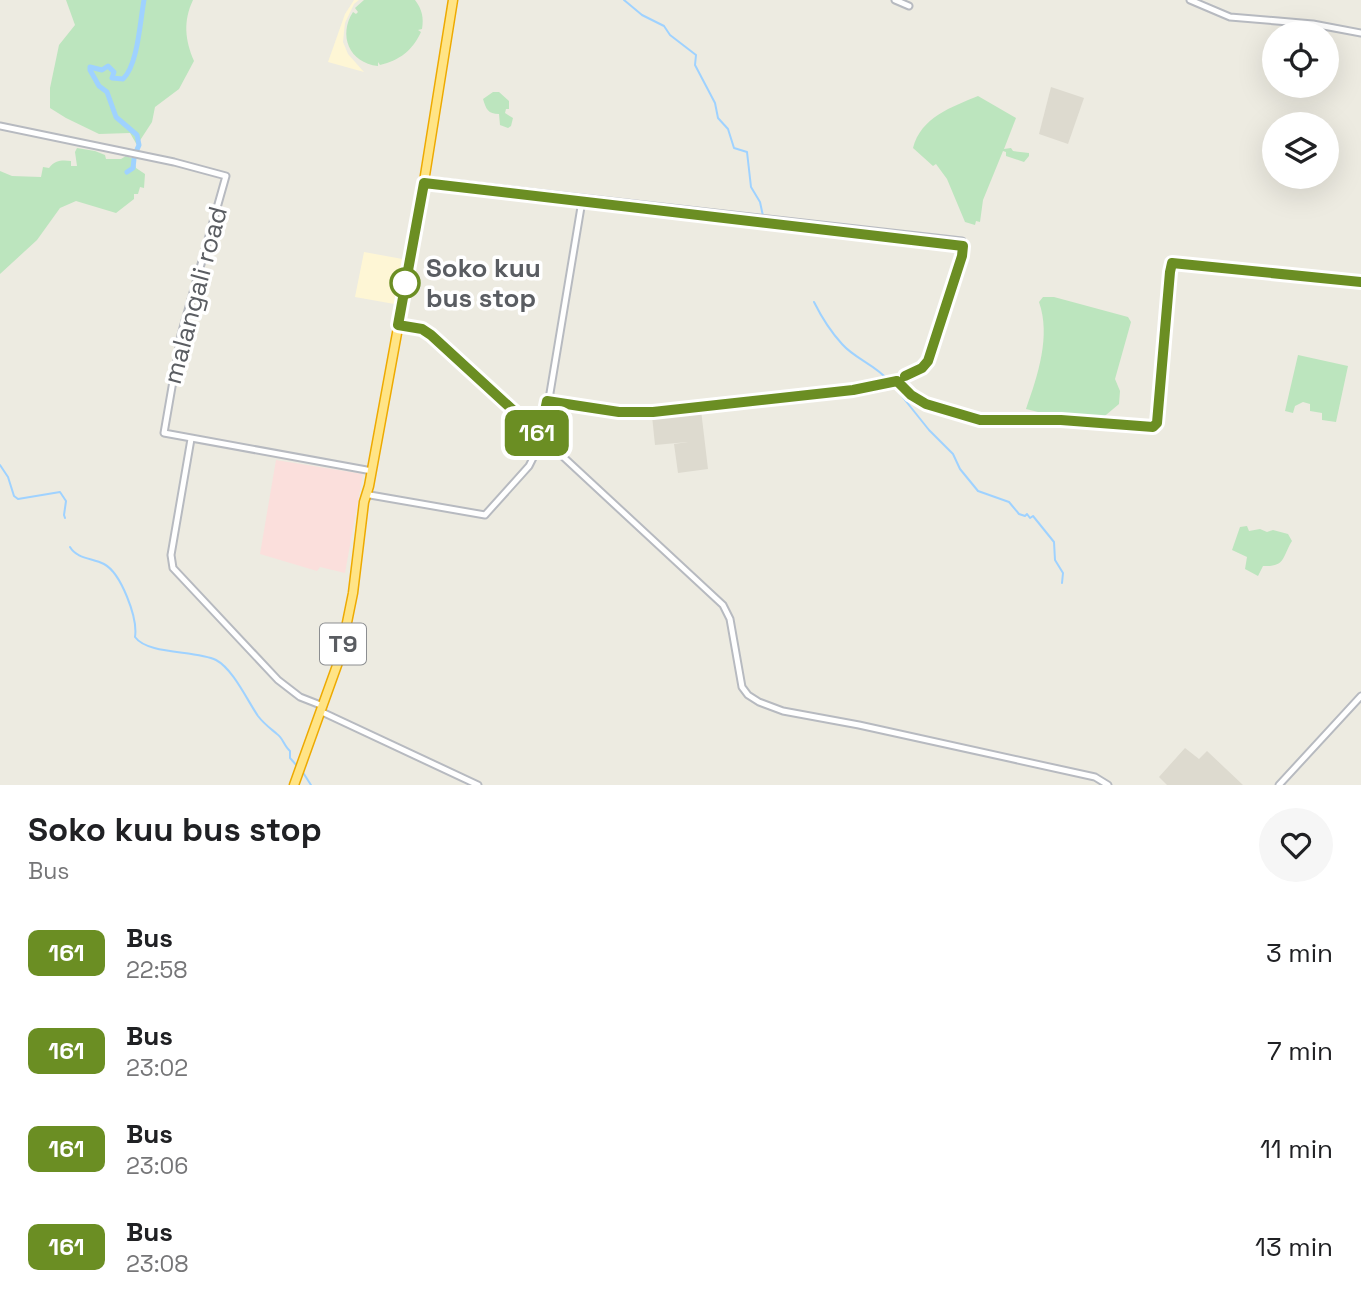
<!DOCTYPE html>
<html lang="en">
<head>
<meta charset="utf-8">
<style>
  body { margin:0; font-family:"Space Grotesk",sans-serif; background:#f6f6f6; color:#202124; height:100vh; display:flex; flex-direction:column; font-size:26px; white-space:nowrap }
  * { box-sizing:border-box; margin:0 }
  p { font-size:23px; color:#757577 }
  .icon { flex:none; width:38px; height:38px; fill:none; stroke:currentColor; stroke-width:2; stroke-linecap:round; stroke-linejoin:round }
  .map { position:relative; height:785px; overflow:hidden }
  .sheet { display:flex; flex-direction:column; background:#fff; flex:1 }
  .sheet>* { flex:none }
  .badge { padding:0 14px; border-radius:10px; font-size:24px; line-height:46px }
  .fabs { position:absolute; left:1262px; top:21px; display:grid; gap:14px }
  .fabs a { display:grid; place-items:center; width:77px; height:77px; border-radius:50%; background:#fff; box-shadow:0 7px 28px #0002; font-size:35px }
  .map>.badge { position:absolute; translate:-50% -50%; box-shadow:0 0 0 4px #fff }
  .round { display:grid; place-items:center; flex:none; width:74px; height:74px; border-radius:37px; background:#f6f6f6 }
  .head { display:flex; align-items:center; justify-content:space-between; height:119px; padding:0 28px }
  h1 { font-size:33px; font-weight:800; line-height:52px }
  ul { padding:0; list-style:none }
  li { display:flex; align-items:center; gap:21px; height:98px; padding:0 28px }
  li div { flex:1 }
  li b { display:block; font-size:26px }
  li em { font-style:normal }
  li .badge { min-width:77px; font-weight:700; text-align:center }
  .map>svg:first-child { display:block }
</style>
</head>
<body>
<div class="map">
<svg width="1361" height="785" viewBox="0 0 1361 785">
  <rect width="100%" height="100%" fill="#edebe1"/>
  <g fill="#fef6d5">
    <path d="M354 0H359L354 4 345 23 343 42 348 54 364 72 328 62 345 14Z"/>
    <path d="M364 252 408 260 400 305 355 297Z"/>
  </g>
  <g fill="#dddacf">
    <path d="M1051 87 1084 98 1068 144 1039 134Z"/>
    <path d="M701 410 708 469 678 473 674 444 688 442 655 445 652 416Z"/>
    <path d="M1185 748 1199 759 1207 751 1243 785H1167L1159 777Z"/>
  </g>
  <path fill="#fbdfdc" d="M276 460 363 474 345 573 320 567 317 571 260 554Z"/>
  <g fill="#bce5be">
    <path d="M66 0H193C183 21 185 40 194 61L179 89 155 107 152 122 137 145 130 133 99 134 66 118 50 108V88L59 45 75 25Z"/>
    <path d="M364 0H415C422 9 424 18 422 29L418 30 421 32C412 51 400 60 380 65L378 62V66C349 63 338 35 353 12L356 14 358 12 355 8Z"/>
    <path d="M493 92H499L509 101V109H506L505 113 513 118 511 126 508 128 500 125 499 114C488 114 486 109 483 99Z"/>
    <path d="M978 96 1016 118 1004 149 1011 148 1013 151 1029 153V156L1024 162 1006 156V152L1003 151 983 200 980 222 976 221 975 225 965 222 947 179 936 164 933 166 913 148C921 117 952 107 978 96Z"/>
    <path d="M77 148 95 151 105 155 106 159H121L126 156 134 159 136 168 145 174 144 188 140 187 138 194H134V199L116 213 76 201 60 208 37 240 0 274V171L12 176 41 177 43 167 49 168C55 160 62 160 71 161V166H77L75 152Z"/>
    <path d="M1043 297H1054L1128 317 1131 322 1115 379 1120 391 1119 404 1100 420 1058 417 1026 409C1038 375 1051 336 1039 302Z"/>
    <path d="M1298 355 1348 366 1336 422 1322 420V413L1310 411V404L1303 402 1295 406 1293 413 1285 411Z"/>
    <path d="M1247 526 1249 531 1260 529 1267 532 1273 530 1288 534 1292 541C1282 557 1286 567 1263 566L1258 576 1245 569 1247 557 1232 550 1240 527Z"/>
  </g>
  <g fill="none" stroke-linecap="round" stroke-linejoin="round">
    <g stroke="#9fd2ff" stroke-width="2">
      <path d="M624 0 642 15 664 26 670 35 696 55 695 65 715 103 718 118 728 129 734 148 747 152 751 187 760 202 763 216"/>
      <path d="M814 302C821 316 831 332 842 344 855 359 876 365 889 381"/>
      <path d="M893 385 929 430 953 454 960 469 978 491 1009 502 1019 514 1025 516 1027 514 1030 518 1033 516 1054 542 1055 560 1063 573 1062 583"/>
      <path d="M0 465 8 477 14 496 18 499 60 492 66 501 64 515 65 518"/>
      <path d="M70 547C77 559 92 558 104 564 121 573 138 618 135 637 148 655 196 650 216 660 233 669 247 700 258 716 264 724 270 728 277 734 283 738 284 746 290 751V758L298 767"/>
      <path d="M302 771 311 785"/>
    </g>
    <g stroke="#9fd2ff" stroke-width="5">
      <path d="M136 152 139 145 137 135 116 117 107 92 99 86 90 70V67L102 70 108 66 114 72 112 78 123 79C138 65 140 21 144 0"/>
      <path d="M127 172 133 168 134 159"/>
    </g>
    <g stroke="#b7bac0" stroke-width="9">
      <g id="secondary">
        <path d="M895 0 909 6"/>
        <path d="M1190 0 1230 17 1313 24 1361 33"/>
        <path d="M0 126 174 162 226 176 181 335 164 433 372 471"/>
        <path d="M424 180 962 241V255L928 361 922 368 897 381 874 387 674 410 619 412 547 401"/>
        <path d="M462 188 675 212"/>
        <path d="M862 233 963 246"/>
        <path d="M398 325 422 329 431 335 539 435"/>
        <path d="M897 381 911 395 926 404 980 420H1061L1153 427 1157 423 1170 272 1173 263 1361 282"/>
        <path d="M543 435 582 201"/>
        <path d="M191 439 171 555 173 568 278 680 300 697 323 706"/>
        <path d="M544 439 723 605 730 619 742 687 748 695 759 702 783 711 859 725 1095 777 1108 785"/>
        <path d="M370 495 485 515 529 466 542 440"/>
        <path d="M322 712 478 785"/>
        <path d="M1279 785 1361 696"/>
      </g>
    </g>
    <g stroke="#ea0" stroke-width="11">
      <path id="highway" d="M294 785 340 657 353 593 364 502 369 486 419 213 453 0"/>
    </g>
    <use href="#secondary" stroke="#fff" stroke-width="5"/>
    <use href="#highway" stroke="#ffe486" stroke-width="8"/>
  </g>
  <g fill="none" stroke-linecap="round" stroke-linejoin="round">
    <g stroke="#fff" stroke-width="16">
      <path id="line" d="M905 376 922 368 928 361 962 256 963 246 424 183 398 325 422 329 431 335 540 435 547 401 619 412H653L853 390 897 381 911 395 926 404 980 420H1061L1153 427 1157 423 1170 272 1172 263 1361 282"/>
    </g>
    <use href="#line" stroke="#6b8e23" stroke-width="10"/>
  </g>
  <circle fill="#fff" stroke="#6b8e23" stroke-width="3.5" cx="405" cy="283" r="14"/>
  <g text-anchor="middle" stroke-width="7" stroke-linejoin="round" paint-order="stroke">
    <rect fill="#fff" stroke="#8c8e91" stroke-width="2" x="320" y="623.5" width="46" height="41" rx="5"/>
    <g font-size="24" font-weight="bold" fill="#5a5d62">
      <text x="343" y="652">T9</text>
    </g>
    <g font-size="26" font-weight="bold" fill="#5a5d62" stroke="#fff" text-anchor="start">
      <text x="426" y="277">Soko kuu<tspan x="426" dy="30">bus stop</tspan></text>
    </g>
    <g font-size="26" fill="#5a5d62" stroke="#fff">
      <text transform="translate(195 295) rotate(-75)" y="9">malangali road</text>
    </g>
  </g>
</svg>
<div class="fabs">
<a><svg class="icon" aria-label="locate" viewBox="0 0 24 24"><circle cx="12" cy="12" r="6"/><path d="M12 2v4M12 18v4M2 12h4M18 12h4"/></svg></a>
<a><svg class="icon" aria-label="layers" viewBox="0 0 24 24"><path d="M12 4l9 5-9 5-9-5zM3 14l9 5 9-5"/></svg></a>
</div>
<b class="badge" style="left:537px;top:433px;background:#6b8e23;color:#fff">161</b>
</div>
<section class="sheet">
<div class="head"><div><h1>Soko kuu bus stop</h1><p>Bus</p></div><a class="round"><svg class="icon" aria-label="heart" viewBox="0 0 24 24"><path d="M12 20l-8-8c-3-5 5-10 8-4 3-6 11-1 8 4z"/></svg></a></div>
<ul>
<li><span class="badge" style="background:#6b8e23;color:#fff">161</span><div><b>Bus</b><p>22:58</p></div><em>3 min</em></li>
<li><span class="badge" style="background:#6b8e23;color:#fff">161</span><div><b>Bus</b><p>23:02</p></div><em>7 min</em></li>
<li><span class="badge" style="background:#6b8e23;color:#fff">161</span><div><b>Bus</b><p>23:06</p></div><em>11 min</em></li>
<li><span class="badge" style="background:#6b8e23;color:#fff">161</span><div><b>Bus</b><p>23:08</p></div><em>13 min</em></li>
</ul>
</section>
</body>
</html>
